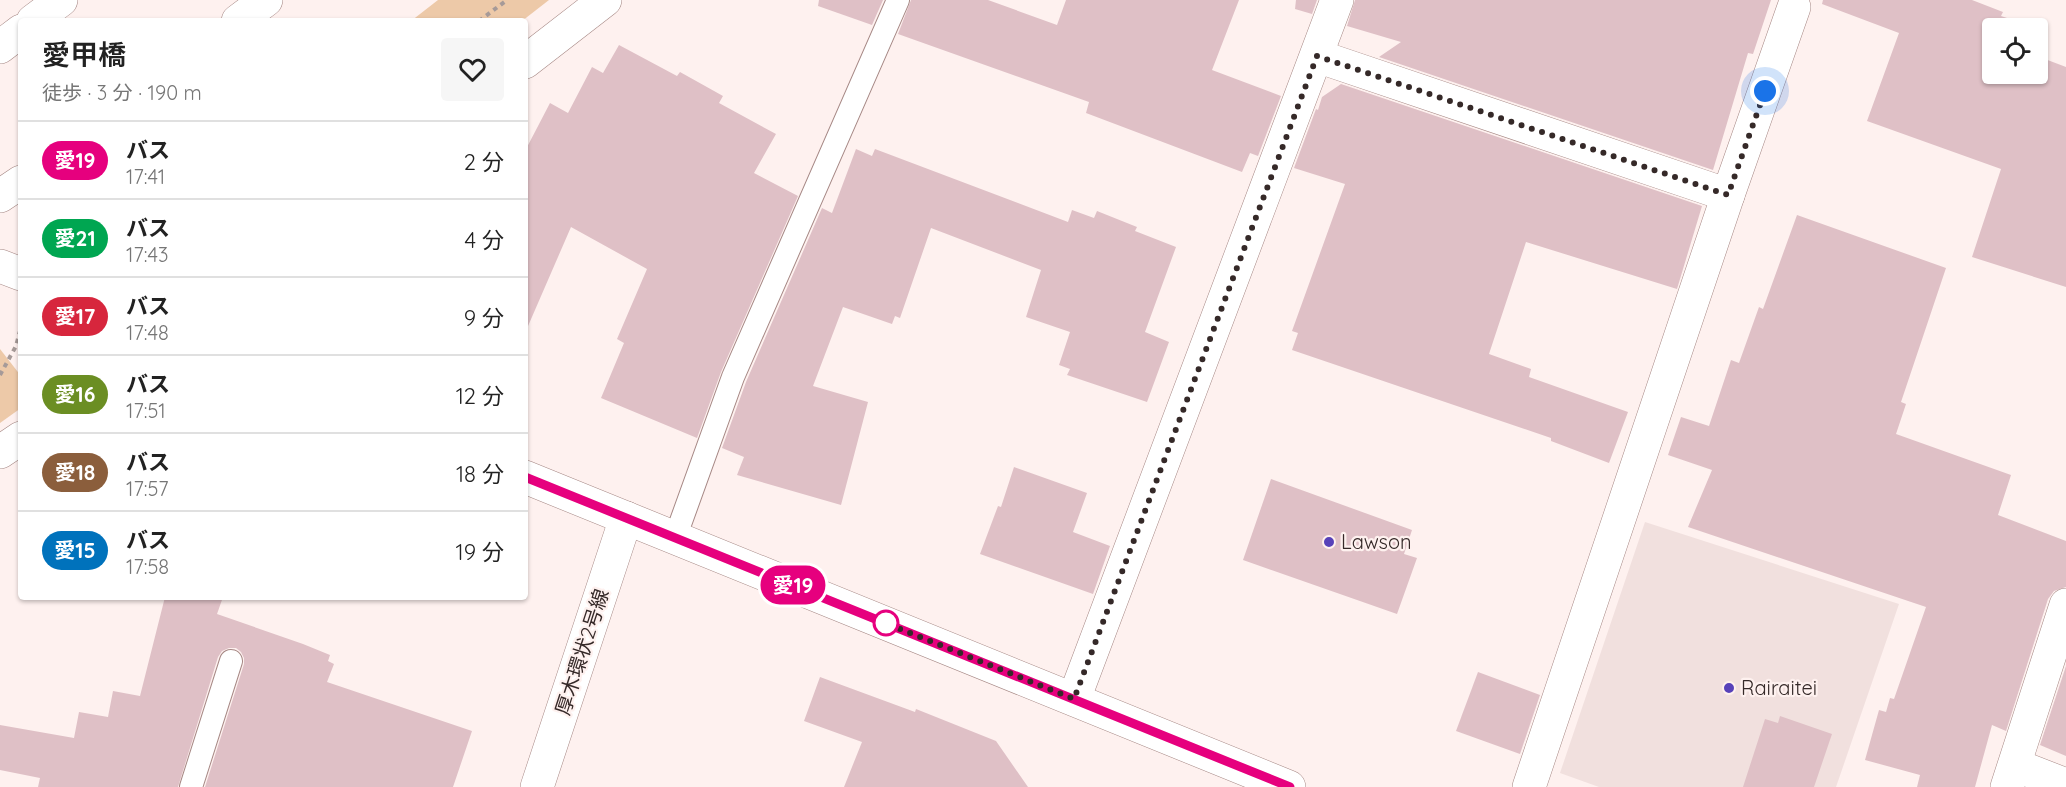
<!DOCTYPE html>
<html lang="ja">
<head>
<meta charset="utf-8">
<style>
  body { margin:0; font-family:Quicksand,"Noto Sans JP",sans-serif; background:#f6f6f6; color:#222; height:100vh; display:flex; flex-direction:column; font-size:22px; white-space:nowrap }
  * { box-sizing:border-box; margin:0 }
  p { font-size:20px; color:#767676 }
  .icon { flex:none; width:33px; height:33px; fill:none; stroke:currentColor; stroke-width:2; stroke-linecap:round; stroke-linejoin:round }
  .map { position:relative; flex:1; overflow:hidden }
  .sheet { position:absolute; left:18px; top:18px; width:510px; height:582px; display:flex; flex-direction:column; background:#fff; border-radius:6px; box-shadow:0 2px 4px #0004 }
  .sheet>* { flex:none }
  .badge { padding:0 12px; border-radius:20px; font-size:21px; line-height:39px }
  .buttons { position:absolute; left:1982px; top:18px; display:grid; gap:12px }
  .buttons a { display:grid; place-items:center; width:66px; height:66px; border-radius:6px; background:#fff; box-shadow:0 2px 4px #0004; font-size:30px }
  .you { position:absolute; width:30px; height:30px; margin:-15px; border:4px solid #fff; border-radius:50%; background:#1a73e8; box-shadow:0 0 0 9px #1a73e833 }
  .map>.badge { position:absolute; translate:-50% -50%; box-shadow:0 0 0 3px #fff }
  .round { display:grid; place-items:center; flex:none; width:63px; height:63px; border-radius:6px; background:#f6f6f6 }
  .headline { display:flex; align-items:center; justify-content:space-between; height:102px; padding:0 24px }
  h1 { font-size:28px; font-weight:600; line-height:45px }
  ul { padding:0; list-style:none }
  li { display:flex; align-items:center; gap:18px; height:78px; padding:0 24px; border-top:2px solid #e0e0e0 }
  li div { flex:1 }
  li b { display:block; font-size:22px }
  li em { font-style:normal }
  li .badge { min-width:66px; font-weight:700; text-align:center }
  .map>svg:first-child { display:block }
</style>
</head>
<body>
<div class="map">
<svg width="2066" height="787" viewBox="0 0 2066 787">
  <rect width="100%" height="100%" fill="#fef1ef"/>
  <path fill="#f1e0de" d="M1645 522 1899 604 1836 787H1599L1560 773Z"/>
  <g fill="#edc9a8">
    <path d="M438 0H549L522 21H411Z"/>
    <path d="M0 349 21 376V408L0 423Z"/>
  </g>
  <g fill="#dfc0c6">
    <path d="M819 0H883L872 25 818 6Z"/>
    <path d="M911 0H988L1057 25 1066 0H1239L1212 70 1281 96 1258 156 1250 153 1242 172 1086 113 1089 102 898 34Z"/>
    <path d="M1296 0H1317L1312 14 1295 9Z"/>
    <path d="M1355 0H1771L1753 54 1748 53 1713 170 1379 57 1401 42 1347 26Z"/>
    <path d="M1823 0H1972L2003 12 2001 16 2013 20 2010 28H1992V74H2037V56L2066 67V287L1972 257 2001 169 1867 121 1899 33 1822 4Z"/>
    <path d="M619 45 677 76 680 72 723 96 719 103 776 134 754 173 798 196 721 372 697 438 601 398 624 343 617 339 647 269 571 227 525 333V151L550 103 568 113 592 67 603 73Z"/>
    <path d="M1341 84 1702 206 1677 289 1526 242 1489 354 1531 369 1529 377 1628 412 1609 463 1551 441V438L1292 350 1298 333 1292 331 1345 184 1294 168 1316 109 1318 110 1322 97Z"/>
    <path d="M856 149 872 156 875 149 1068 222 1072 210 1094 218 1097 211 1137 227 1135 231 1176 247 1145 332 1169 342 1147 402 1067 375 1070 369 1059 365 1070 332 1026 317 1041 270 931 228 900 318 895 316 892 324 843 307 813 386 868 402 841 505 737 475 744 457 722 448 746 382 822 208 832 213Z"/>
    <path d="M1797 215 1946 268 1901 402 1906 404 1896 434 2011 475 1998 515 2066 541V587L2054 591 2048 599 2006 731 1992 725 1975 787H1917L1920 775 1865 760 1879 710 1886 712 1890 698 1894 699 1926 607 1688 527 1712 470 1668 455 1681 417 1709 426 1731 360 1739 363 1759 307 1763 309Z"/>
    <path d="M1014 467 1087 493 1073 532 1110 546 1093 594 980 554 998 506 1001 507Z"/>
    <path d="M1271 479 1412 530 1404 554 1417 558 1397 614 1243 560Z"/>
    <path d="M165 597H223L217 614 303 644 330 655 328 661 334 664 327 682 472 731 453 787H205L244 664V658L241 652 236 648H229L222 651 218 657 178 787H38L40 778 0 770V725L74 738 79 712 108 717 113 691 140 696Z"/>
    <path d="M2066 666V756L2040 745Z"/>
    <path d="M1478 672 1540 695 1520 754 1456 731Z"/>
    <path d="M820 677 915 712 916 709 996 741 1028 787H844L862 742 804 721Z"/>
    <path d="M1780 716 1832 734 1814 787H1743L1765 719 1778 723Z"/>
  </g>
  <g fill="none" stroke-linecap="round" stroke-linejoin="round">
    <g stroke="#a68885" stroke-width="24">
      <g id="service">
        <path d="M675 538 733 377 898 0"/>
        <path d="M191 787 231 661"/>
      </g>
    </g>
    <g stroke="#a68885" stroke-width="34">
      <g id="minor">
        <path d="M1317 56 1728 195"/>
        <path d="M525 62 605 0"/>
        <path d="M1074 699 1337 0"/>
        <path d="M2015 765 2066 785"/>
        <path d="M1529 787 1728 195 1794 7"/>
        <path d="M2007 787 2066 605"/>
      </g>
    </g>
    <g stroke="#a68885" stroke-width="34">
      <g id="tertiary">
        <path d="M0 266 21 274"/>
        <path d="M0 452 21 438"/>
        <path d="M525 477 1289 787"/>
        <path d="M537 787 626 518"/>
      </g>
    </g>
    <g stroke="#a68885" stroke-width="34">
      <g id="motorway">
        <path d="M33 21 61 0"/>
        <path d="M238 21 266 0"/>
        <path d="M0 47 21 31"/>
        <path d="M0 196 21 182"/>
      </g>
    </g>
    <g stroke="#a69a98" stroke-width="4" stroke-dasharray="4.5 4.5" stroke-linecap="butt">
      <path d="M479 21 507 0"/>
      <path d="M0 375 16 346 20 331"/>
    </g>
    <use href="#service" stroke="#fff" stroke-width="22"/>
    <use href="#minor" stroke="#fff" stroke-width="33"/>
    <use href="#tertiary" stroke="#fff" stroke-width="33"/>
    <use href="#motorway" stroke="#fff" stroke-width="33"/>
  </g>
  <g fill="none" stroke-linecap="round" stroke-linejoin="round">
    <g stroke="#fff" stroke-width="14">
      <path id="line" d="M525 477 1290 787"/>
    </g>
    <use href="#line" stroke="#e6007e" stroke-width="9"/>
    <path stroke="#352928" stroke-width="6" stroke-dasharray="0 10.8" d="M886 623 883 622 1074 699 1317 56 1728 195 1765 91"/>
  </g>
  <g fill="#5741b9" stroke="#fef1ef" stroke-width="2">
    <circle cx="1329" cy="542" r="6"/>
    <circle cx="1729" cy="688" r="6"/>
  </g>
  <circle fill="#fff" stroke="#e6007e" stroke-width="3" cx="886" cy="623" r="12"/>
  <g text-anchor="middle" stroke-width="4.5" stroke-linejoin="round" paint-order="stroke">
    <g font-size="20" fill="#352928" stroke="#fef1ef" text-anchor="start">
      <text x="1341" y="549">Lawson</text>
      <text x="1741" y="695">Rairaitei</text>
    </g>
    <g font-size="20" fill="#352928" stroke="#fef1ef">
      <text transform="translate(582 652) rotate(-72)" y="7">厚木環状2号線</text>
    </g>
  </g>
</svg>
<div class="buttons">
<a><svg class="icon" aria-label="locate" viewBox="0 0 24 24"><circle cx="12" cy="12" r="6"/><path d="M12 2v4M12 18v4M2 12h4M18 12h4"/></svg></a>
</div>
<div class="you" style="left:1765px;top:91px"></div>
<b class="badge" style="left:793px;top:585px;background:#e6007e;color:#fff">愛19</b>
<section class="sheet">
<div class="headline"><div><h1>愛甲橋</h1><p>徒歩 · 3 分 · 190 m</p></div><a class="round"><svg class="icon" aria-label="heart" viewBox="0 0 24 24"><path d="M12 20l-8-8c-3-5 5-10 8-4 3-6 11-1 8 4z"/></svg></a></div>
<ul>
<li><span class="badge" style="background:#e6007e;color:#fff">愛19</span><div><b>バス</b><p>17:41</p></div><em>2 分</em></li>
<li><span class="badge" style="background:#00a651;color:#fff">愛21</span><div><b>バス</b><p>17:43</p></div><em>4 分</em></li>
<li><span class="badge" style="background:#d7263d;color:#fff">愛17</span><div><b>バス</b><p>17:48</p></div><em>9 分</em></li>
<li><span class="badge" style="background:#6b8e23;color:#fff">愛16</span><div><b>バス</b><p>17:51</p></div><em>12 分</em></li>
<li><span class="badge" style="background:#8b5e3c;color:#fff">愛18</span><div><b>バス</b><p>17:57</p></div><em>18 分</em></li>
<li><span class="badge" style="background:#0072bc;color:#fff">愛15</span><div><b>バス</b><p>17:58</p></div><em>19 分</em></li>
</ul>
</section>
</div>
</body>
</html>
